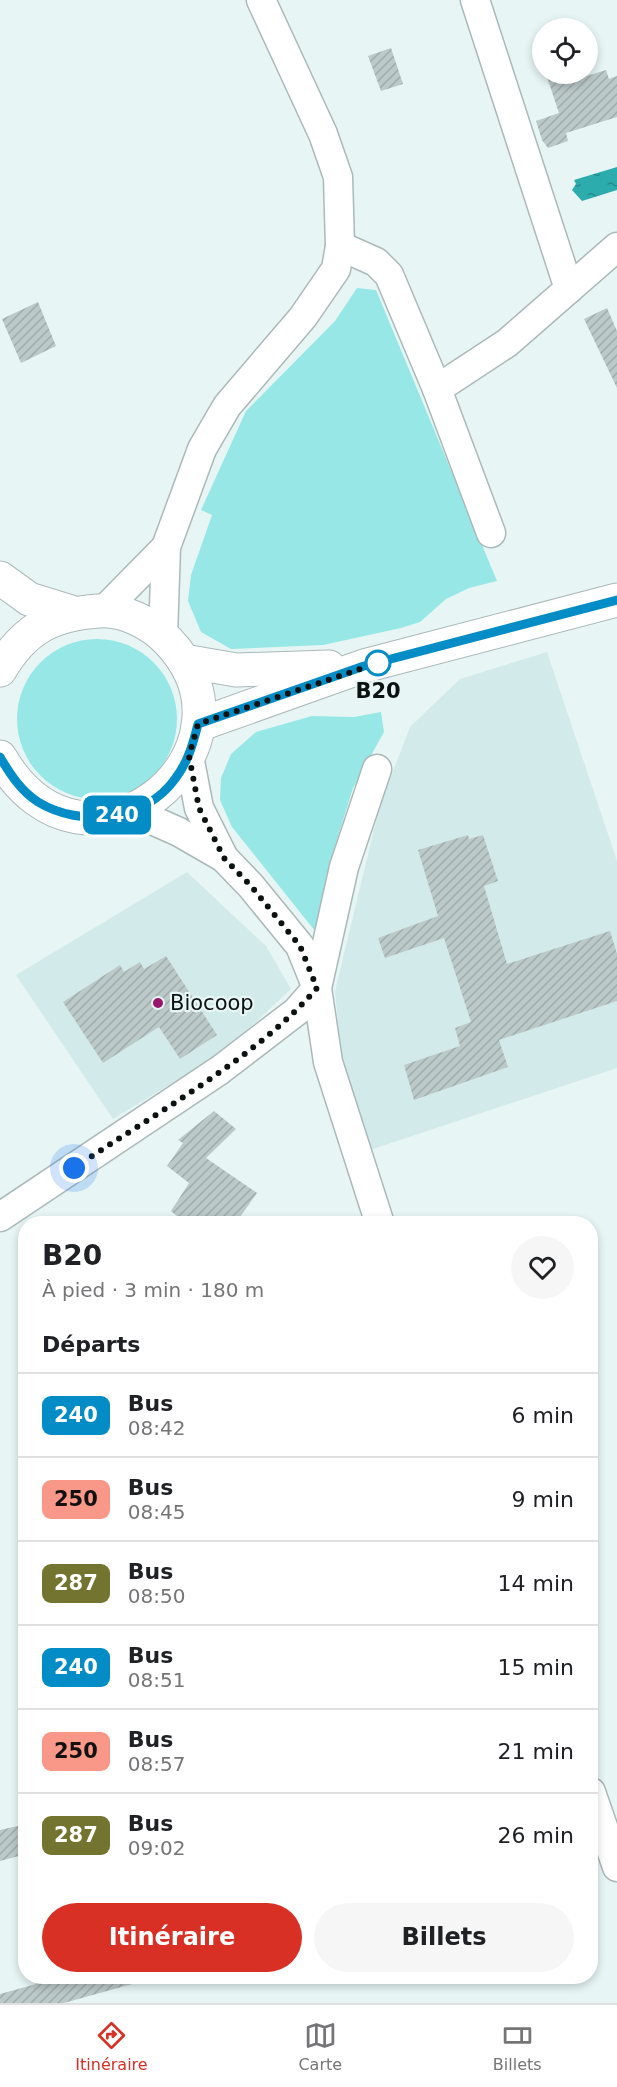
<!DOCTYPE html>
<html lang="fr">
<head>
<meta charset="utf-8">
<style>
  body { margin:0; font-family:"DejaVu Sans",sans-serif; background:#f6f6f6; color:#202124; height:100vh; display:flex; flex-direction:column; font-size:22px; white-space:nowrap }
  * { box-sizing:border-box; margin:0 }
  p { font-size:20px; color:#757577 }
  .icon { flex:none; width:33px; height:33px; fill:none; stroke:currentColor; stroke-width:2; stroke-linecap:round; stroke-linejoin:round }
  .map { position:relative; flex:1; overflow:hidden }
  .details { position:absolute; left:18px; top:1216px; width:580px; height:768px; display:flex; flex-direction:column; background:#fff; border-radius:24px; box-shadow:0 3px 9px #0003 }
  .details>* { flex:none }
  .badge { padding:0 12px; border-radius:9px; font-size:21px; line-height:39px }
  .controls { position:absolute; left:532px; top:18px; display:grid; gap:12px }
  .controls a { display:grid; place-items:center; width:66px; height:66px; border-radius:50%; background:#fff; box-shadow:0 3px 9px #0003; font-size:30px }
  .you { position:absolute; width:30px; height:30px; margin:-15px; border:4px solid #fff; border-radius:50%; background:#1a73e8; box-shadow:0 0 0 9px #1a73e833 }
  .map>.badge { position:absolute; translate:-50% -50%; box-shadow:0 0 0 3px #fff }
  h2 { padding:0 24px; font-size:22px; line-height:54px }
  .round { display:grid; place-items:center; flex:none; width:63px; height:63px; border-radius:32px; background:#f6f6f6 }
  .head { display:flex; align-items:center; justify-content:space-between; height:102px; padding:0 24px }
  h1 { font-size:28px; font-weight:700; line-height:45px }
  .cta { display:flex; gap:12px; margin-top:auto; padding:12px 24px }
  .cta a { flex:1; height:69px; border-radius:36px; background:#d93025; color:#fff; font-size:24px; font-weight:700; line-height:69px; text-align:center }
  .cta a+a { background:#f6f6f6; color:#202124 }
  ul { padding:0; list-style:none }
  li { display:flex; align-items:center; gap:18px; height:84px; padding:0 24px; border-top:2px solid #e0e0e0 }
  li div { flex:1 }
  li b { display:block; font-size:22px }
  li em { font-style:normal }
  li .badge { min-width:66px; font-weight:700; text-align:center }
  .menu { display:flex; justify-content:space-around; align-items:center; height:84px; border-top:2px solid #e0e0e0; background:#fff; font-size:16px; color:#757577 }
  .menu a { display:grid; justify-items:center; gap:3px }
  .menu .current { color:#d93025 }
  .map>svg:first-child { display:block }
</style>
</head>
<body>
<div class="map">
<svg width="617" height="2003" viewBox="0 0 617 2003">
  <defs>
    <pattern id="water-ripples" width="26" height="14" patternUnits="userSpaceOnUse" patternTransform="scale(1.5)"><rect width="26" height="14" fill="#2dacad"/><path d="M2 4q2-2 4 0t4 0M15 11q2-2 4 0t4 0" fill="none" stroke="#258b8b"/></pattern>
    <pattern id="building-hatch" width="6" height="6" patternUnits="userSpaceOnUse" patternTransform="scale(1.5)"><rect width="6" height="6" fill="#bcc9c9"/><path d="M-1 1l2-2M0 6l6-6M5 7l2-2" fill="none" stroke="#a0acac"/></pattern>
  </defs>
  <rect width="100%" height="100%" fill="#e7f5f5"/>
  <g fill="#d3eaea">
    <path d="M547 652 617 861V1068L370 1150 342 1065 335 991 380 805 410 727 460 679Z"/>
    <path d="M187 872 266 946 291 989 226 1050 113 1119 16 975Z"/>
  </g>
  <g fill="#97e7e7">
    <path d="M357 288 376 290 497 581 469 588 446 599 420 622 401 628 323 645 231 649 201 632 188 601 191 575 212 515 201 510 246 411 335 321Z"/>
    <circle cx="97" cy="719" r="80"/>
    <path d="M381 712 384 732 353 788 329 865 315 931 232 827 220 800 221 778 231 754 256 732 312 716 354 717Z"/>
  </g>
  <path fill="url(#water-ripples)" d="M617 167V190L582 201 572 190 576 184 574 180Z"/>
  <g fill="url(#building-hatch)">
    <path d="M391 48 403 84 381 91 368 56Z"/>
    <path d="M606 70 609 79 617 76V117L566 133 568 141 548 148 542 140 536 121 559 113 546 74H572L574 80Z"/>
    <path d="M38 302 56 346 21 363 2 319Z"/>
    <path d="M607 308 617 331V388L584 319Z"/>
    <path d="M468 835 469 839 483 835 498 881 484 886 507 964 610 931 617 954V1001L499 1040 508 1067 414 1100 404 1065 460 1046 455 1028 471 1022 444 938 385 958 378 938 438 916 418 850Z"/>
    <path d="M166 956 217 1035 180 1059 159 1027 103 1063 63 1002 120 965 124 972 140 962 144 969Z"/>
    <path d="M214 1111 236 1129 206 1158 257 1193 235 1224H186L171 1211 189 1183 167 1166 183 1143 178 1140Z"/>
    <path d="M26 1824V1854L0 1861V1830Z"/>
    <path d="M35 1977H131L132 1984 64 2003H0V1994L36 1984Z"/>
  </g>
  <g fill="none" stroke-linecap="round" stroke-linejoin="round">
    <g stroke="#acb9b9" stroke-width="31">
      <g id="minor">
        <path d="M475 0 569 289"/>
        <path d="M340 246 376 262 389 275 437 389 491 533"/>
        <path d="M437 389 507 343 617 247"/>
        <path d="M104 610 166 547"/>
        <path d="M163 636 166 547 202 449 227 406 303 317 336 269 340 246 338 177 323 134 261 0"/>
        <path d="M189 756 199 808 224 858"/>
        <path d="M132 811 179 832 224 858 251 886 300 946 317 988 328 1062 380 1224"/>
        <path d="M0 1217 220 1070 297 1011 317 988 344 867 377 769"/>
        <path d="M591 1792 617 1867"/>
      </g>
    </g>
    <g stroke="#acb9b9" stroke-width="35">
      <g id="primary">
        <path d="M0 578 29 599 71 612"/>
        <path d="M184 661 236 670 329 667"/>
        <path d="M0 670C24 629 52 614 99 611 123 609 151 623 168 641 273 750 86 906 0 757"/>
        <path d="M198 725 364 666 617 600"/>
      </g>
    </g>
    <use href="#minor" stroke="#fff" stroke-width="28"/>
    <use href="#primary" stroke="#fff" stroke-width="33"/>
  </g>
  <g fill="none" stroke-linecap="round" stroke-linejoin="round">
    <g stroke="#fff" stroke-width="14">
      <path id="line" d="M0 757C10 774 21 791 38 802 81 828 145 821 175 779 188 762 193 744 198 724L364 666 617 600"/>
    </g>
    <use href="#line" stroke="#038cc5" stroke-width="9"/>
    <path stroke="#0c1111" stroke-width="6" stroke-dasharray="0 10.8" d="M74 1168C151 1116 258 1057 317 988L300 946 251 886 224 858 199 808 189 756 198 724 378 663"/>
  </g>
  <circle fill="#fff" stroke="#038cc5" stroke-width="3" cx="378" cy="663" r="12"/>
  <circle fill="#97176e" stroke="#e7f5f5" stroke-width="2" cx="158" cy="1003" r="6"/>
  <g text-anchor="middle" stroke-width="4.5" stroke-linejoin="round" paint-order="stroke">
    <g font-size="21" font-weight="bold" fill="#0c1111" stroke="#e7f5f5">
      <text x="378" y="698">B20</text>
    </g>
    <g font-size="21" fill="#0c1111" stroke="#e7f5f5" text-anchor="start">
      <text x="170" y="1010">Biocoop</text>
    </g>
  </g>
</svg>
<div class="controls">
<a><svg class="icon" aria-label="locate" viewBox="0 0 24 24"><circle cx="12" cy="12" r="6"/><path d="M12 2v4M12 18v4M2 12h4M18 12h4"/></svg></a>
</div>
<div class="you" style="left:74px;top:1168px"></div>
<b class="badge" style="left:117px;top:815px;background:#038cc5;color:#fff">240</b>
<section class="details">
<div class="head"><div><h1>B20</h1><p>À pied · 3 min · 180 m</p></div><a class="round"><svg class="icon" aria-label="heart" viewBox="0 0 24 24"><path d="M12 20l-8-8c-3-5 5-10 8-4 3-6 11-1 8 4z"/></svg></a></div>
<h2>Départs</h2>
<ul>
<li><span class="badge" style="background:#038cc5;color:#fff">240</span><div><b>Bus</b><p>08:42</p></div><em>6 min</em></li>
<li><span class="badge" style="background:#f99789;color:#111">250</span><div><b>Bus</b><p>08:45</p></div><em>9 min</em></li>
<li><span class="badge" style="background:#73742f;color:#fff">287</span><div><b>Bus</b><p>08:50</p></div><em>14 min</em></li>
<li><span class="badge" style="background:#038cc5;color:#fff">240</span><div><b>Bus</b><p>08:51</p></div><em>15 min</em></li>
<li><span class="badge" style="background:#f99789;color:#111">250</span><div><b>Bus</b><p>08:57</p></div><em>21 min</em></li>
<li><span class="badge" style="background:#73742f;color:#fff">287</span><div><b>Bus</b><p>09:02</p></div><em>26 min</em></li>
</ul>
<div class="cta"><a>Itinéraire</a><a>Billets</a></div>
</section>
</div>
<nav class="menu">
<a class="current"><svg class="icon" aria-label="directions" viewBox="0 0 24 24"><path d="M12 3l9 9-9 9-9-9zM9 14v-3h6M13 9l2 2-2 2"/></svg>Itinéraire</a>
<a><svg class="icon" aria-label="map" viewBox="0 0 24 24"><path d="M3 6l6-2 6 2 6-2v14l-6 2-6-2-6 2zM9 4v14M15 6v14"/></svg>Carte</a>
<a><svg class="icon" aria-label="tickets" viewBox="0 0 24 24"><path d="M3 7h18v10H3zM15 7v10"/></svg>Billets</a>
</nav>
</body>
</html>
